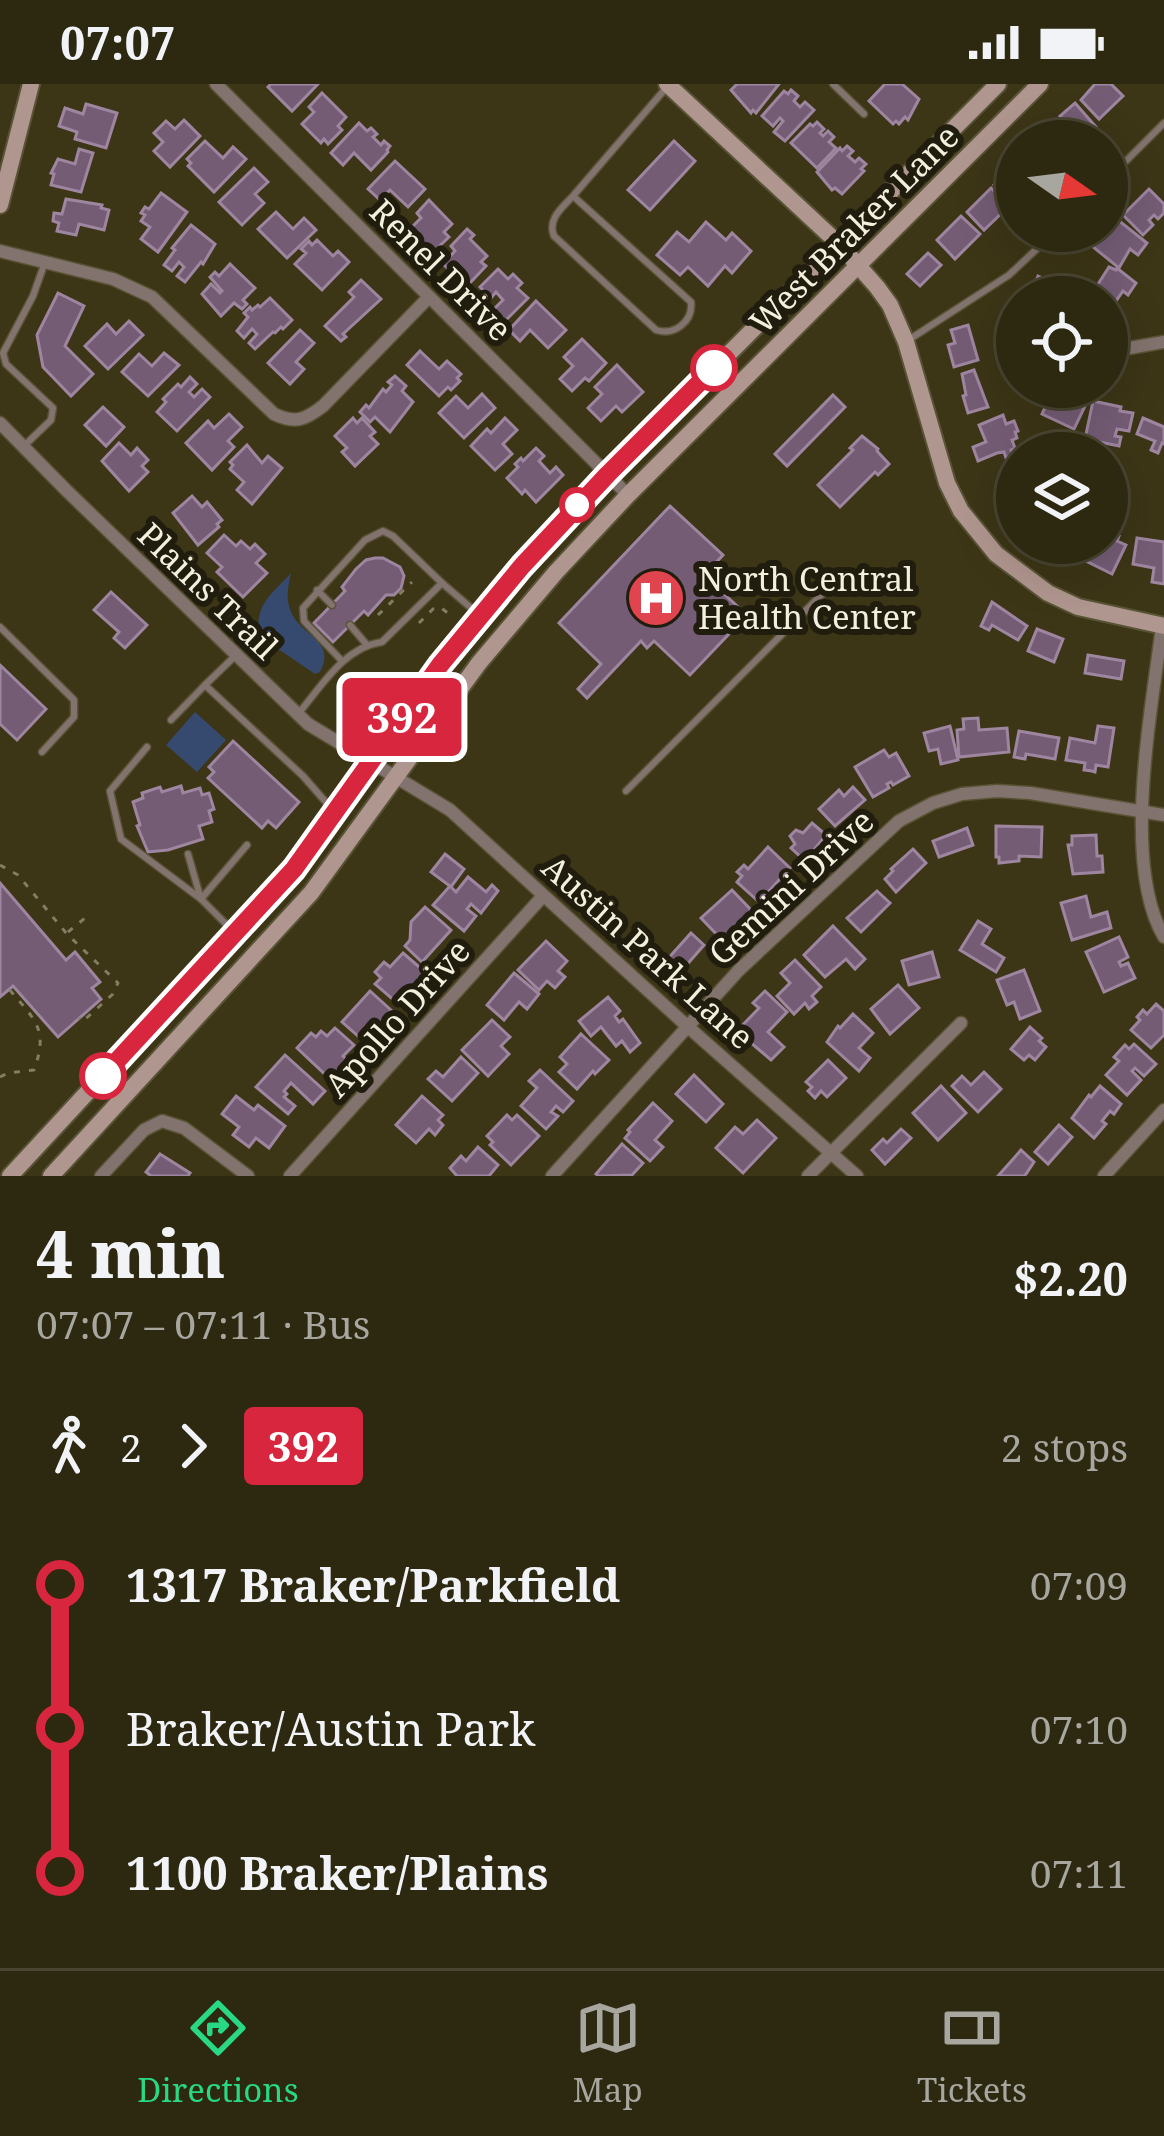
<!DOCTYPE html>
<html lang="en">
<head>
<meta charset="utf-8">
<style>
  body { margin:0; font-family:"Noto Serif",serif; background:#39341e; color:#f1f3f6; height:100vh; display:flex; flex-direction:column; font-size:45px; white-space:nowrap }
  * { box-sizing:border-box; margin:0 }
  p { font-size:39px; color:#a7a69f }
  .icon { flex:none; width:66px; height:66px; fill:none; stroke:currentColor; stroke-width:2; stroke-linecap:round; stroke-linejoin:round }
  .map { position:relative; height:1092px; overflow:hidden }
  .drawer { display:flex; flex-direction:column; background:#2d2810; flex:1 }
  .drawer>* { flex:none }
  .badge { padding:0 24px; border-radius:9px; font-size:42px; line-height:78px }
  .needle { width:78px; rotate:104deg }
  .tools { position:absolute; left:996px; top:36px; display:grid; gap:24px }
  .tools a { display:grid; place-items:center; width:132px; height:132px; border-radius:50%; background:#2d2810; box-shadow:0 12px 48px #0002,0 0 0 3px #484430; font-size:60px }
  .map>.badge { position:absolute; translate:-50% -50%; box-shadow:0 0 0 6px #fff }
  .legs { display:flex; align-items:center; gap:18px; height:132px; padding:0 36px; font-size:39px }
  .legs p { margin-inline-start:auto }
  .head { display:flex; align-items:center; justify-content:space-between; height:204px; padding:0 36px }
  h1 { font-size:66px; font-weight:800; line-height:90px }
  ul { padding:0 36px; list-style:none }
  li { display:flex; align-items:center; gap:42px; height:144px; font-size:45px }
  li i { display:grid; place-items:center; width:18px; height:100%; margin:0 15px; background:currentColor }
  li i::after { content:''; width:30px; height:30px; margin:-15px; border:9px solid; border-radius:50%; background:#2d2810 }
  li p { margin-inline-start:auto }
  li:first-child i { background:linear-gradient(#0000 50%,currentColor 0) }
  li:last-child i { background:linear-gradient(currentColor 50%,#0000 0) }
  .status { display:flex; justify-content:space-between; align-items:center; height:84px; padding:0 60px; background:#2d2810; direction:ltr }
  .status svg { height:33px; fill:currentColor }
  .tab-bar { display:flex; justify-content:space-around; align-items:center; height:168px; border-top:3px solid #484430; background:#2d2810; font-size:33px; color:#a7a69f }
  .tab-bar a { display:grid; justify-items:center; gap:6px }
  .tab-bar .current { color:#29d885 }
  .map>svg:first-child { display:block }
</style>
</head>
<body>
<div class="status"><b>07:07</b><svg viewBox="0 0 49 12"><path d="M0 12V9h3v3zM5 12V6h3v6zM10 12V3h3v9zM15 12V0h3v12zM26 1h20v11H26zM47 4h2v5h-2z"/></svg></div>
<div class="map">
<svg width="1164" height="1092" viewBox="0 0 1164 1092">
  <rect width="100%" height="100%" fill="#3c3516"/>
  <g fill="#36496e">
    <path d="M291 489C288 503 285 516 292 530 303 552 337 558 320 588L315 590 259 552C255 520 270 512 291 489Z"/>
    <path d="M195 628 226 656 197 688 166 661Z"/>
  </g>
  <g fill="#735c74" stroke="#9e85a0" stroke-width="3">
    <path d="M271 0H318L292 27 268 3Z"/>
    <path d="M737 0H779L756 29 753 26 751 29 731 6Z"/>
    <path d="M885 0H902L919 15 908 36 905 33 899 40 896 37 893 40 869 17Z"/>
    <path d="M1095 0H1111L1123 12 1099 35 1081 16Z"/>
    <path d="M791 6 798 12 794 17 800 23 805 18 814 26 785 57 774 48 783 37 780 34 773 42 762 32 784 7 788 10Z"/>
    <path d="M322 9 346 33 338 42 342 46 328 60 324 55 321 59 302 40 314 28 309 23Z"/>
    <path d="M1075 19 1096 43 1090 49 1087 45 1074 57H1065L1052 44 1062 34 1060 32Z"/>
    <path d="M86 20 117 29 106 64 75 55 77 48 59 42 65 24 83 30Z"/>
    <path d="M184 36 200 52 170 83 154 67 163 58 154 49 166 37 175 45Z"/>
    <path d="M817 38 824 45 820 49 823 52 828 47 834 53 829 58 836 64 817 84 791 59 810 40 813 42Z"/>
    <path d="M359 39 367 47 371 44 377 50 373 53 381 61 384 57 390 62 387 66 388 68 371 86 354 69 343 81 331 69Z"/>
    <path d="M205 57 223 74 233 63 246 75 214 108 188 82 191 79 187 75Z"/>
    <path d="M674 57 695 77 650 126 628 106Z"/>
    <path d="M847 62 853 67 848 72 855 78 859 74 866 80 861 85 864 87 842 110 835 104 832 106 817 88 840 64 842 67Z"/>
    <path d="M79 65 93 69 81 108 51 101 54 90 51 89 58 75 75 80Z"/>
    <path d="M395 77 425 105 408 123 390 106 380 116 368 105Z"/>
    <path d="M1017 77V114L1013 119 994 101Z"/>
    <path d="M254 84 268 98 255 110 264 119 242 141 219 118Z"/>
    <path d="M991 104 1009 122 984 146 967 128Z"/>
    <path d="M1149 105 1164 120V129L1158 135 1154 131 1149 136 1153 141 1143 151 1123 131Z"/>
    <path d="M161 109 187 128 158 168 141 155 150 143 141 137 145 131 141 129 145 123 149 125Z"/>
    <path d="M66 115 102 121 101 124 109 126 104 146 79 140 76 151 57 147 59 139 53 137 54 129 62 130Z"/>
    <path d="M429 116 452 140 444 148 449 153 432 169 409 146 421 134 417 129Z"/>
    <path d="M276 128 293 145 304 134 316 146 287 174 258 145Z"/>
    <path d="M961 132 980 150 955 175 937 156Z"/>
    <path d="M1118 136 1147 159 1138 171 1130 165 1119 184 1081 153 1086 147H1094L1103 154Z"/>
    <path d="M706 138 726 156 732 149 751 167 732 189 725 182 708 202 688 183 680 191 657 171 677 148 689 158Z"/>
    <path d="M191 141 215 160 203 180 201 178 185 198 177 192 184 183 179 178 172 187 164 181 175 166 172 164Z"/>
    <path d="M467 145 474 151 470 155 487 172 481 178 486 182 470 199 464 194 461 197 443 180 455 167 451 162Z"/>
    <path d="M317 156 333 172 338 167 349 178 322 206 295 180 306 169 301 165 309 157 312 161Z"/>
    <path d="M928 169 941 181 920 202 907 190Z"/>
    <path d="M230 180 255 204 243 216 247 220 242 225 234 219 221 232 202 210 211 200 220 209 222 207 210 193 215 188 219 192Z"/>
    <path d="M1109 183 1116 186 1117 184 1136 199 1128 211 1123 207 1114 220 1107 213 1093 208Z"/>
    <path d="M498 185 508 195 513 190 522 199 517 204 528 214 504 238 492 227 503 216 496 208 491 214 480 203Z"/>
    <path d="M1038 192 1063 203 1062 205 1079 213H1029Z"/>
    <path d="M361 196 381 215 343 250 346 253 341 257 325 242 354 213 349 208Z"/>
    <path d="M58 209 84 222 65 262 93 290 71 312 43 283 37 251Z"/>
    <path d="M270 214 292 236 283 245 281 243 275 249 273 248 255 265 249 259 257 250 252 245 244 254 237 247 248 233 244 229 250 223 252 226 258 221 260 223Z"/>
    <path d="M536 217 566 246 548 264 530 246 520 257 509 246Z"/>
    <path d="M129 237 143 251 108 285 85 262 107 240 116 250Z"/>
    <path d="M968 241 978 276 954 283 948 261 955 259 951 246Z"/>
    <path d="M300 246 314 259 296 278 304 285 290 300 268 279Z"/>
    <path d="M582 255 606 279 589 297 585 294 572 307 560 295 573 282 564 273Z"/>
    <path d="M420 267 439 285 447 277 461 290 457 294 460 297 451 306 448 303 439 312 407 281Z"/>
    <path d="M164 269 179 281 148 312 122 288 139 270 152 282Z"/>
    <path d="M617 281 643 308 622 328 616 322 601 337 588 324 602 310 595 303Z"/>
    <path d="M974 286 988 323 968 329 963 312 966 311 962 290Z"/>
    <path d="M395 292 406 302 402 307 413 318 390 348 375 333 370 338 360 328 366 321 369 324 383 305 386 308 392 301 388 298Z"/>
    <path d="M190 293 197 300 189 308 194 313 202 305 210 313 177 347 157 328 166 318 163 315 178 300 181 303Z"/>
    <path d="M1054 303 1070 309 1067 316 1069 317 1072 311 1087 318 1074 345 1042 330Z"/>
    <path d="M482 310 495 324 464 354 439 329 456 312 468 324Z"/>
    <path d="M833 311 845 323 787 382 775 370Z"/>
    <path d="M1093 317 1121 323 1120 327 1133 329 1129 347 1117 345 1115 352 1121 353 1119 362 1085 355Z"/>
    <path d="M103 323 124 343 106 362 85 341Z"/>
    <path d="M229 330 242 343 228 357 234 363 212 386 186 359 208 337 214 344Z"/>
    <path d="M1003 331 1006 340 1014 337 1018 347 1015 348 1017 354 1012 356 1015 364 1011 366 1013 371 1006 374 1004 368 997 369 978 377 973 363 986 358 979 341Z"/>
    <path d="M353 334 357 339 362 334 375 348 370 352 378 360 355 382 342 368 347 364 335 352Z"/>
    <path d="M505 334 517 346 503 360 512 370 495 386 471 362 487 345 491 349Z"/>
    <path d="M1143 334 1164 343V360L1162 359 1158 369 1151 366 1155 357 1137 350Z"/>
    <path d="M862 352 878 365 877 367 889 380 878 391 875 388 840 423 818 401 853 366 850 364Z"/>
    <path d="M119 359 131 371 137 364 148 376 142 382 148 388 129 407 102 377Z"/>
    <path d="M247 361 262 379 268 372 282 384 252 420 237 406 244 398 230 385 233 381 230 378Z"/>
    <path d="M536 364 544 372 539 377 550 389 556 383 563 391 536 418 525 406 522 410 507 394 518 383 515 380 521 374 523 377Z"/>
    <path d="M1017 383V424L1013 421 1016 418 1011 415 1009 418 998 409Z"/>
    <path d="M192 412 202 423 207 418 222 436 217 440 219 443 198 461 173 429Z"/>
    <path d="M670 422 723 471 711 484 717 490 710 497 747 531 690 591 654 557 647 564 641 557 587 614 578 605 601 580 559 539Z"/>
    <path d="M1107 446 1119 452 1117 457 1126 461 1112 490 1078 473 1085 459H1107Z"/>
    <path d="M224 451 236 462 241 457 250 465 255 460 265 470 256 479 267 489 243 513 217 488 222 483 207 469Z"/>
    <path d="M1137 454 1164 458V500L1152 498 1154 484 1133 480Z"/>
    <path d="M375 474H383L400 483 404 492 401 504 394 511H386L368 531 364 527 333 558 314 539 345 507 342 503 356 485 366 476Z"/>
    <path d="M111 508 147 541 125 564 114 554 119 548 94 526Z"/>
    <path d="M992 518 1027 542 1018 556 992 541 989 546 981 542Z"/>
    <path d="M1037 545 1063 555 1054 578 1028 567Z"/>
    <path d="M1088 571 1124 577 1121 595 1085 589Z"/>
    <path d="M0 581 46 625 17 656 0 640Z"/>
    <path d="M978 634 979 646 1007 644 1009 668 959 673 957 646 964 645 963 635Z"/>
    <path d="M950 642 958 676 941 680 938 665 929 667 924 649Z"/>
    <path d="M1098 642 1114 644 1108 683 1096 681 1095 688 1092 687 1084 686 1085 679 1066 676 1070 654 1095 659Z"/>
    <path d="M1019 647 1059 654 1055 675 1026 670 1025 675 1014 673Z"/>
    <path d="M233 657 299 718 276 744 268 737 262 744 208 694 214 688 209 683Z"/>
    <path d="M884 666 889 673 896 669 909 692 893 701 891 698 887 700 889 704 873 713 855 683Z"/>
    <path d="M181 702 183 709 200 704 202 711 209 709 214 725 209 727 212 738 199 742 203 755 168 766 148 768 137 742 140 741 133 718 143 714 142 709 160 703 162 708Z"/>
    <path d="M853 703 865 716 835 742 819 725 839 706 844 712Z"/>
    <path d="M812 739 826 751 805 777 791 764 795 760 790 752 796 746 803 749Z"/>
    <path d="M996 742 1042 743 1041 773 1019 772V777L999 779V773H996Z"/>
    <path d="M967 744 973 761 939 773 933 757Z"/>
    <path d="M1096 751 1097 772H1102L1103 788 1073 790 1068 761H1072V752Z"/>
    <path d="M768 763 790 784 759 818 737 798 742 792 737 788 744 781 748 785Z"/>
    <path d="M913 765 926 779 896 808 885 795 893 787 891 785Z"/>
    <path d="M445 770 464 785 451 803 431 788Z"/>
    <path d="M468 793 486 808 492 801 498 807 481 829 471 820 467 825 476 832 464 847 433 821 450 802 456 808Z"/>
    <path d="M0 799 66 876 75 868 100 898 92 904 101 915 58 953 13 902 0 913Z"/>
    <path d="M732 806 753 828 722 856 701 834Z"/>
    <path d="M877 807 890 819 861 848 847 834Z"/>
    <path d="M1086 812 1091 833 1107 828 1111 844 1072 856 1061 819Z"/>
    <path d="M425 823 451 846 422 878 405 862 410 856 411 838Z"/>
    <path d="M978 837 991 845 982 860 1004 874 996 888 960 866Z"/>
    <path d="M833 842 865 875 855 885 846 875 825 893 804 871Z"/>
    <path d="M691 849 704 861 678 891 664 879Z"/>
    <path d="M1119 853 1128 873 1119 878 1121 882 1128 879 1135 894 1104 908 1086 868Z"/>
    <path d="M546 857 567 877 558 887 565 893 555 904 547 897 539 906 518 886Z"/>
    <path d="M932 868 939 893 909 901 902 877Z"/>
    <path d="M403 869 425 888 397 919 375 900 381 894 375 888 384 878 390 883Z"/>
    <path d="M795 876 821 903 812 912 817 918 809 925 805 919 794 930 777 912 790 899 781 889Z"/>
    <path d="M1024 886 1040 927 1020 935 1014 918 1007 921 997 896Z"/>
    <path d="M514 889 539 910 527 925 519 918 504 936 487 921Z"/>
    <path d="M898 901 919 924 890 950 871 925Z"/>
    <path d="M370 907 391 926 376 943 372 939 359 953 342 938Z"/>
    <path d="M765 907 787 928 768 948 784 963 771 976 737 947 759 924 753 919Z"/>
    <path d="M608 913 620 927 615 932 619 938 623 935 640 959 630 968 622 957 616 962 601 943 591 952 579 937Z"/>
    <path d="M1156 920 1164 927V951L1151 964 1131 946 1140 936 1137 933 1143 926 1147 930Z"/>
    <path d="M853 930 873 949 859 964 870 974 859 987 827 958 838 942 840 944Z"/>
    <path d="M492 936 510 953 501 962 509 970 488 992 462 966Z"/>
    <path d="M1030 943 1042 954 1039 957 1046 963 1035 976 1029 971 1024 976 1011 965Z"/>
    <path d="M335 944 354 961 343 972 347 976 330 995 297 964 311 949 316 953 321 947 327 952Z"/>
    <path d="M581 950 609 976 595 990 593 987 577 1005 559 988 567 980 560 973Z"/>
    <path d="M1134 960 1156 980 1144 992 1135 984 1132 987 1141 996 1127 1011 1106 991 1119 977 1114 973 1125 961 1129 965Z"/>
    <path d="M285 971 325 1007 313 1020 291 999 284 1007 287 1010 284 1013 295 1022 288 1030 256 1003Z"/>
    <path d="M461 973 478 989 452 1017 428 995 436 987 443 993Z"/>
    <path d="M828 976 846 994 827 1013 821 1007 815 1014 808 1007 812 1003 806 998Z"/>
    <path d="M540 986 573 1017 563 1028 556 1022 551 1028 558 1032 546 1045 521 1022 537 1004 529 997Z"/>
    <path d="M984 988 1001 1005 978 1028 952 1002 962 992 971 1001Z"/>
    <path d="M694 991 723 1020 706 1038 676 1010Z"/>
    <path d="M941 1002 966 1029 938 1056 913 1029Z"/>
    <path d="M1100 1002 1121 1020 1114 1030 1110 1027 1102 1037 1106 1040 1094 1054 1072 1034 1089 1011 1091 1013Z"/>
    <path d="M236 1012 254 1026 258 1021 285 1042 269 1064 256 1054 249 1063 233 1051 239 1043 222 1030Z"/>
    <path d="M422 1012 443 1031 438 1036 443 1041 435 1051 429 1045 416 1059 396 1041Z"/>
    <path d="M653 1019 672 1037 655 1056 663 1063 650 1077 625 1054 630 1048 628 1046Z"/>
    <path d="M507 1031 512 1036 517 1031 539 1052 511 1081 490 1061 493 1058 487 1052Z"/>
    <path d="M757 1036 776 1054 743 1089 716 1064 735 1043 743 1050Z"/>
    <path d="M1059 1041 1072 1053 1048 1080 1035 1068Z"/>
    <path d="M901 1045 911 1054 885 1080 872 1066 883 1055 887 1059Z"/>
    <path d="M622 1060 643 1079 632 1091 599 1092 596 1090Z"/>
    <path d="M478 1063 498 1081 489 1092H457L450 1084 461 1072 466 1077Z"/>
    <path d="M1021 1066 1034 1078 1026 1090 1024 1092H998Z"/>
    <path d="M160 1070 190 1089 188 1092H151L146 1088Z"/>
  </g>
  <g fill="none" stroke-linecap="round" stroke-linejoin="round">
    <g stroke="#595336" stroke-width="9">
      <g id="lane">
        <path d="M833 0 864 30"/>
        <path d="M1107 96 1164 39"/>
        <path d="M573 112C562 124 547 135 554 152L656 246C674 252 693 238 691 218L573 112 666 4"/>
        <path d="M910 255 1009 191 1056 147"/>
        <path d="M25 361 51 336 53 324 6 280 3 269 33 212 44 181"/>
        <path d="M317 506 332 521"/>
        <path d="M350 541 367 561"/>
        <path d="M0 543 74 616V633L42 668"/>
        <path d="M235 572 205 601 303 692 331 724"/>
        <path d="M342 577 304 537 303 524 365 456 383 447 393 452 442 499"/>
        <path d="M298 630C321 603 344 563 382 558L442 499 477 529"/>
        <path d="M171 636 205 601"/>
        <path d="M147 663 110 707 121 755 201 815 232 846"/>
        <path d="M626 707 838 494"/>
        <path d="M188 770 200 812"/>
        <path d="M201 815 247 761"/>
      </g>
    </g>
    <g stroke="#595336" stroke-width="15">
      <g id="street">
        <path d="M216 0 628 411"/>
        <path d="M0 167 113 195 152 213 274 330C295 340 305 336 323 322L429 213"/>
        <path d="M1107 268 1164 258"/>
        <path d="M0 339 66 406 308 640 450 726 687 942 857 1092"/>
        <path d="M1162 542C1152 625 1121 780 1164 853"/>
        <path d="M101 1092 144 1046 162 1037 184 1044 248 1092"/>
        <path d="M290 1092 543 812"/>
        <path d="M552 1092 739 886 899 737 933 719 962 710 997 707 1030 709 1164 731"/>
        <path d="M808 1092 961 939"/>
        <path d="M1104 1092 1164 1026"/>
      </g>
    </g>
    <g stroke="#595336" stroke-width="20">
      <g id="secondary">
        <path d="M667 0 839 160 877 203 890 221 906 258 947 399 961 427 996 470 1048 509 1078 523 1164 542"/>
        <path d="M0 121 31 0"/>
        <path d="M10 1092 294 785 440 581 563 436 998 0"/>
        <path d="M51 1092 311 809 479 579 556 488 628 411 1040 0"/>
      </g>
    </g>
    <g stroke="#837d63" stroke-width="3" stroke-dasharray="6 9" stroke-linecap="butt">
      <path d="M378 531 412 498"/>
      <path d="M419 539 433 525 440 523 453 533"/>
      <path d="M0 781 18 791 67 850 118 899 113 910 82 938 79 934"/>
      <path d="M68 848 90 830"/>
      <path d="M0 993 8 989 34 986C49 945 35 936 9 905"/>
    </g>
    <use href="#lane" stroke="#83736e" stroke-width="6"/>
    <use href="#street" stroke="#83736e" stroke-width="12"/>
    <use href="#secondary" stroke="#af968e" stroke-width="16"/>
  </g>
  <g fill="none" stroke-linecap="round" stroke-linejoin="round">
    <g stroke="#fff" stroke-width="27">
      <path id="line-1" d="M103 992 294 785 440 581 522 482 608 390 714 284"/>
    </g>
    <use href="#line-1" stroke="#d7263d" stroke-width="18"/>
  </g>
  <defs>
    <g id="hospital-disc" transform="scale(3)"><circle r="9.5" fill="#e0444e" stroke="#201d0f"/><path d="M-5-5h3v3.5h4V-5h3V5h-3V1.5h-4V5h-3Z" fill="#fff"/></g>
  </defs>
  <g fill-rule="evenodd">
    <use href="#hospital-disc" x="656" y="514"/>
  </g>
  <g fill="#fff" stroke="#d7263d" stroke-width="6">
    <circle cx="714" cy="284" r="21"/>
    <circle cx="577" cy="421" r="15"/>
    <circle cx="103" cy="992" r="21"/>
  </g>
  <g text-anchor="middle" stroke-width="12" stroke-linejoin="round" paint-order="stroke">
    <g font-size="33" fill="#f4f0de" stroke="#201d0f">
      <text transform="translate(854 145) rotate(-45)" y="12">West Braker Lane</text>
      <text transform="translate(441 186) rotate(45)" y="12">Renel Drive</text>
      <text transform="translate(208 507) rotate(44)" y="12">Plains Trail</text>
      <text transform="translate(791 803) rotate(-43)" y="12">Gemini Drive</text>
      <text transform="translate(648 868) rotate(42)" y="12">Austin Park Lane</text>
      <text transform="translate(397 934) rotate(-48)" y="12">Apollo Drive</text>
    </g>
    <g font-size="33" fill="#f4f0de" stroke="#201d0f" text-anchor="start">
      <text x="698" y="507">North Central<tspan x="698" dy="38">Health Center</tspan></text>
    </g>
  </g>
</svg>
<div class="tools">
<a><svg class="needle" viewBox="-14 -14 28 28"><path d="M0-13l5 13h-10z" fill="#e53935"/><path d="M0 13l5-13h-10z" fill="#a7a69f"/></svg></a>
<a><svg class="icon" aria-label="locate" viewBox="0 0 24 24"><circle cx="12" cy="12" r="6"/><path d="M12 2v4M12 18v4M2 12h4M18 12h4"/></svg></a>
<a><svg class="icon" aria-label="layers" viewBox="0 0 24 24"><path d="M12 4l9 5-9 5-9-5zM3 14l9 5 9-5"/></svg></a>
</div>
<b class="badge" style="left:402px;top:633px;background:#d7263d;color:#fff">392</b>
</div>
<section class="drawer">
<div class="head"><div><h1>4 min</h1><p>07:07 – 07:11 · Bus</p></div><b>$2.20</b></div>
<div class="legs"><svg class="icon" aria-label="walk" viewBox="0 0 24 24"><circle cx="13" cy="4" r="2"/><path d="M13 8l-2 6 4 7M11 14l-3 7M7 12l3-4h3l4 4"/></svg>2<svg class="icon" aria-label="forward" viewBox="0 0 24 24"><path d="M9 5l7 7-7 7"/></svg><b class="badge" style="background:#d7263d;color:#fff">392</b><p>2 stops</p></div>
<ul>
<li><i style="color:#d7263d"></i><b>1317 Braker/Parkfield</b><p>07:09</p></li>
<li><i style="color:#d7263d"></i><span>Braker/Austin Park</span><p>07:10</p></li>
<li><i style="color:#d7263d"></i><b>1100 Braker/Plains</b><p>07:11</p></li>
</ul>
</section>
<nav class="tab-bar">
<a class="current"><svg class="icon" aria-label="directions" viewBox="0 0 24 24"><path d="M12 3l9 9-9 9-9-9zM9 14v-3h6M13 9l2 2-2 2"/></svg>Directions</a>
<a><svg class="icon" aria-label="map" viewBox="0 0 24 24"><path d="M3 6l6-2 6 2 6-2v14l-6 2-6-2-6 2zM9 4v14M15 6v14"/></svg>Map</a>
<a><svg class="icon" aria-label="tickets" viewBox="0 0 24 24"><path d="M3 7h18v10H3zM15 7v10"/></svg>Tickets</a>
</nav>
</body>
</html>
